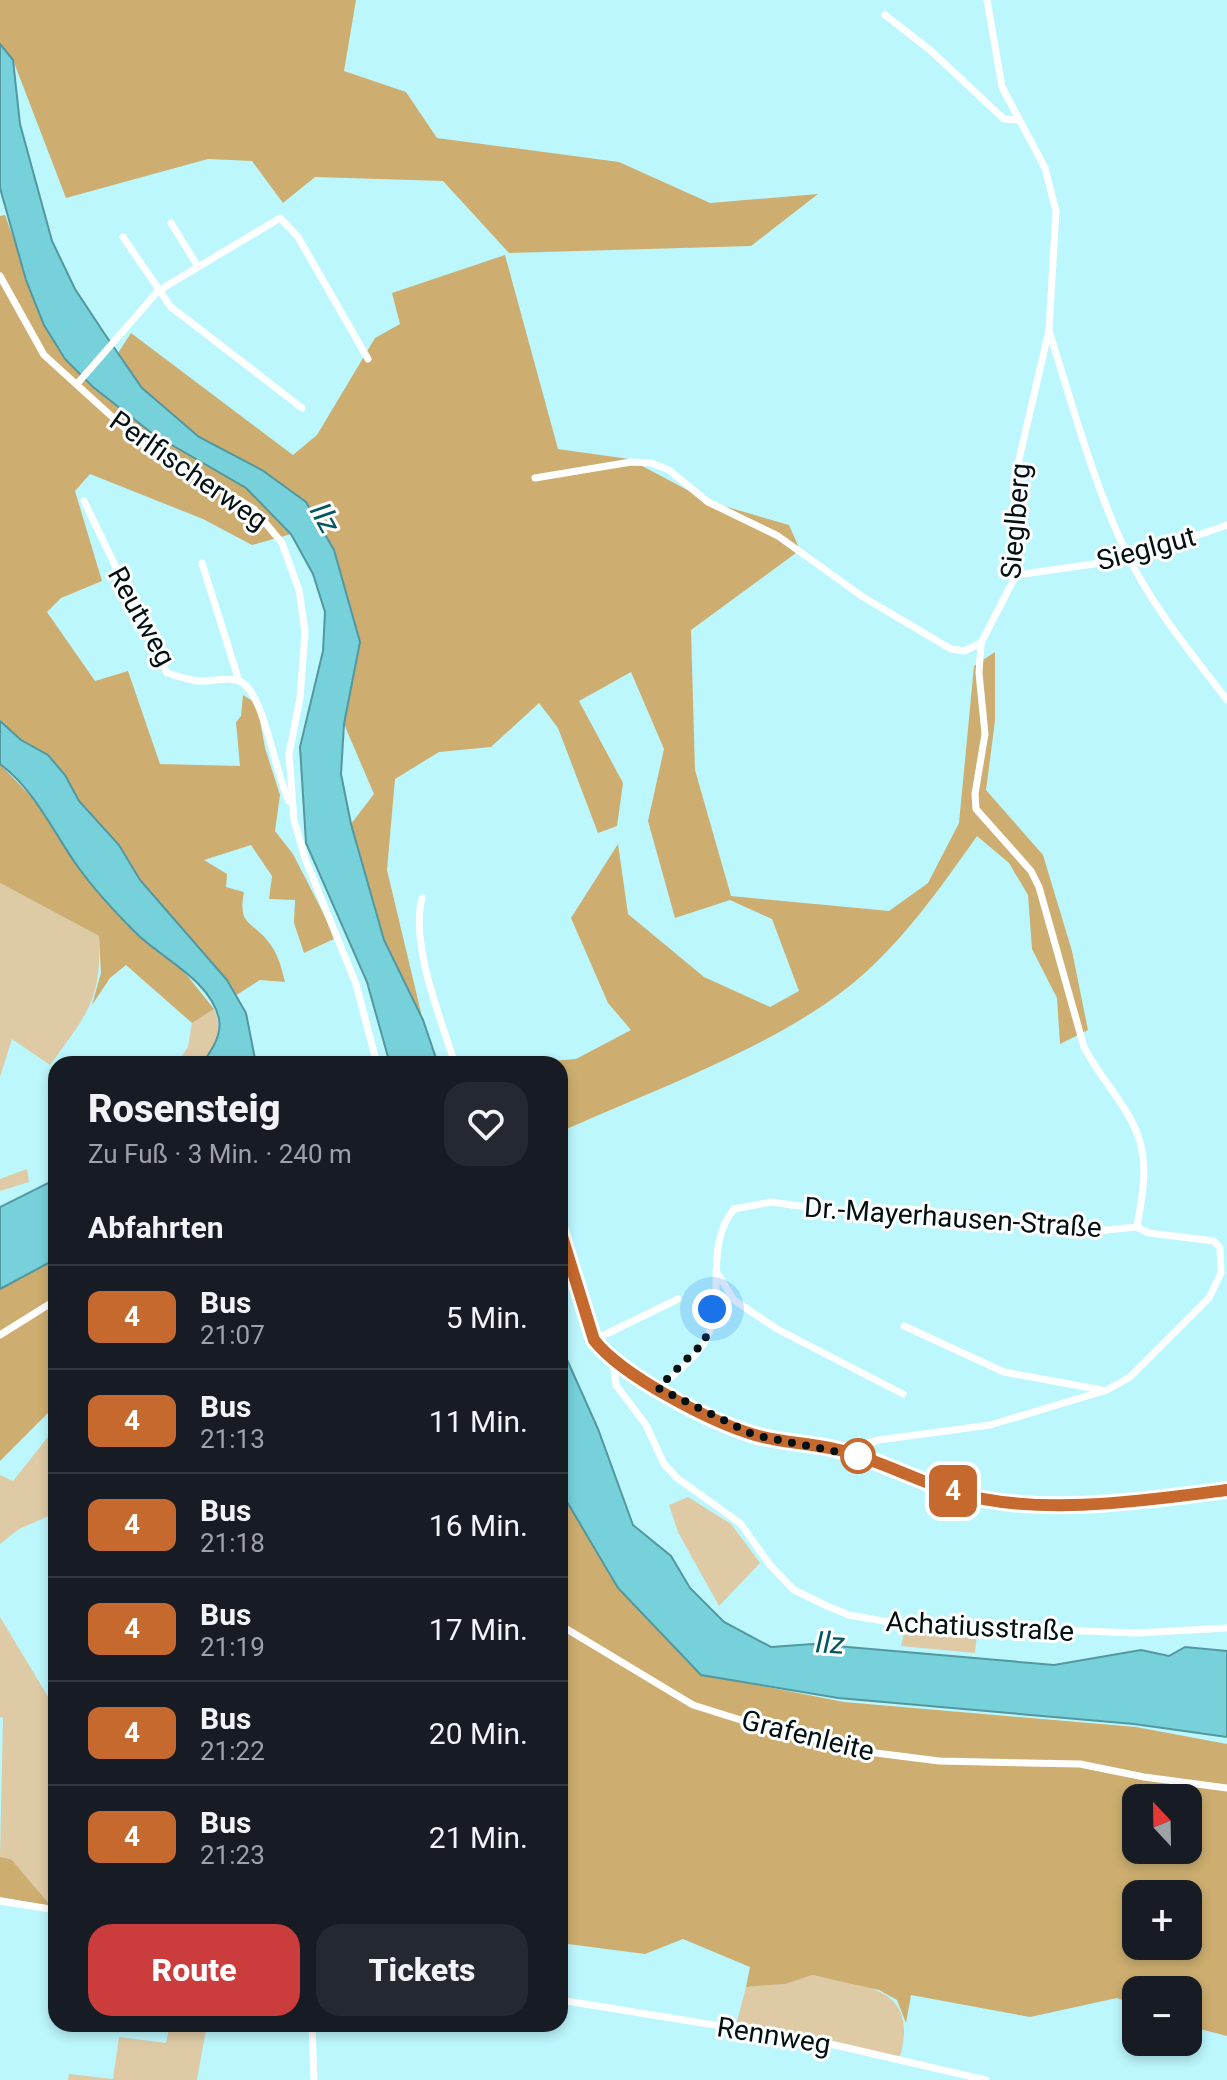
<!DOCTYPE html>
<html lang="de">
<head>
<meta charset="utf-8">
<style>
  body { margin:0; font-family:Roboto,sans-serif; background:#242831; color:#f1f3f6; height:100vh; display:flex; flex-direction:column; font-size:30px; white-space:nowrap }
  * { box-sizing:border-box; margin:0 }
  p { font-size:26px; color:#9ea1a6 }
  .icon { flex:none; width:44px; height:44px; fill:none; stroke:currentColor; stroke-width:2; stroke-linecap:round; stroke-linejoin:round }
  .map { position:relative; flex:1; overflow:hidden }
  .side { position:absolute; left:48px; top:1056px; width:520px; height:976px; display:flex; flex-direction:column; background:#171b24; border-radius:24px; box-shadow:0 4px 12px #0003 }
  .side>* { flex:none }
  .badge { padding:0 16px; border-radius:12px; font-size:28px; line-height:52px }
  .needle { width:52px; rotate:338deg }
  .fabs { position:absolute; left:1122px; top:1784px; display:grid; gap:16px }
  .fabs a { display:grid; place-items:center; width:80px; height:80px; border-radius:16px; background:#171b24; box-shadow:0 4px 12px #0003; font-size:40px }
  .you { position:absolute; width:40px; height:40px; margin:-20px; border:6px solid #fff; border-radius:50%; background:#1a73e8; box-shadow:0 0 0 12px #1a73e833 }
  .map>.badge { position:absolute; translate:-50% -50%; box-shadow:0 0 0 4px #fff }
  h2 { padding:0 40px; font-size:30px; line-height:72px }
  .round { display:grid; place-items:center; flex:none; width:84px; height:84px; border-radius:24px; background:#242831 }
  .overview { display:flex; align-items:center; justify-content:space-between; height:136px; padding:0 40px }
  h1 { font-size:38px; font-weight:800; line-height:60px }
  .primary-button { display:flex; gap:16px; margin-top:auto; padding:16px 40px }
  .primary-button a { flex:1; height:92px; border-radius:24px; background:#cb3c3d; color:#fff; font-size:32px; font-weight:800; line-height:92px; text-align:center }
  .primary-button a+a { background:#242831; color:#f1f3f6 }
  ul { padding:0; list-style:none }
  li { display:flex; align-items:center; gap:24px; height:104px; padding:0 40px; border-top:2px solid #363941 }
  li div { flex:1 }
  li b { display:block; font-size:30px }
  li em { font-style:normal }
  li .badge { min-width:88px; font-weight:700; text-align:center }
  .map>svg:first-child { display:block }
</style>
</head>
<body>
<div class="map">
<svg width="1227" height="2080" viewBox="0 0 1227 2080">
  <rect width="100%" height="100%" fill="#bcf7fd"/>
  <g fill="#decaa5">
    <path d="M0 883 99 936C102 1001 86 1015 50 1065L12 1039 0 1077Z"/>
    <path d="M214 1009C224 1030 214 1046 202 1064H176L188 1047 192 1023Z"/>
    <path d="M27 1169 29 1182 0 1191V1179Z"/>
    <path d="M56 1427V1513L19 1529 0 1544V1475L13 1481Z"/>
    <path d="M688 1497 731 1524 760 1563 719 1606 678 1532 669 1505Z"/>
    <path d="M0 1617 56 1710V1906H51L11 1859 0 1857 3 1718 0 1717Z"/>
    <path d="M905 1629 977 1634 975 1653 901 1646Z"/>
    <path d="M811 1975C867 1987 921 1986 899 2060L735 2029 746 1987 785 1984Z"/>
    <path d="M170 2024H207L197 2080H68L69 2074 113 2079 119 2037 166 2043Z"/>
  </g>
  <g fill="#cdae70" fill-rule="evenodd">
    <path d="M0 0H356L344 71 406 92 437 138 619 162 710 203 818 194 751 246 509 253 443 181 315 177 283 203 252 161 208 159 66 198 13 60 0 44Z"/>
    <path d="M5 215 44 324 65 359 93 387 246 488 291 534 252 545 203 519 90 474 75 491 102 581 61 598 47 612 95 681 128 671 160 764 240 766 236 722 241 716 243 695 257 704 265 748 280 795 275 831 293 854 336 938 304 953 294 923 295 900 269 899 272 876 251 845 204 860 227 874 226 887 244 892C238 925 250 920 267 940 278 953 281 966 285 982L260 980 235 996 227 980 140 880 119 845 79 801 65 775 48 756 21 740 0 721V216Z"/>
    <path d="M505 255 558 449 629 459 710 502 789 525 800 550 691 630 695 770 731 896 889 911 928 883 959 823 974 666 995 652V721L986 790 1043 855 1072 951 1088 1030 1060 1044 1057 998 1032 949 1028 895 1009 863 977 836C939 890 899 947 847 988 769 1049 651 1091 560 1132V1064H513L576 1059 631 1030 608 1003 571 918 618 844 628 914 704 977 770 1007 799 991 772 919 730 900 675 918 648 821 664 749 631 672 579 701 623 783 617 826 598 833 558 728 539 703 491 747 439 752 395 779 387 870 423 1021 384 940 351 824 374 794 344 724 360 642 334 550 262 470 199 437 142 388 118 353 131 333 293 455 317 435 375 338 400 324 392 293Z"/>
    <path d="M0 764 41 807 79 868 137 935 177 963 214 1009 192 1023 126 965 110 978 92 1005 101 973 99 936 0 883Z"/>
    <path d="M56 1259V1405L0 1461V1289Z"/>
    <path d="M560 1491 618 1588 700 1674 844 1702 1136 1727 1227 1744V2036L1188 2026V1990H1136V2006L1117 1998 1030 2017 911 1995 906 2023 897 2000 879 1990 812 1975 785 1984 746 1987 750 1967 683 1939 645 1954 560 1943ZM1136 1798H1188V1850H1136ZM1136 1894H1188V1946H1136Z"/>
    <path d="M0 1857 11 1859 51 1906 0 1897Z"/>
  </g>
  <g fill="#76d1db" stroke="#53979f" stroke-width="2">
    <path d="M0 44 13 60 20 124 52 241 75 289 104 333 142 388 199 437 262 470 306 502 334 550 360 642 344 724 341 774 351 824 384 940 423 1020 438 1064H390L367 982 306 843 300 747 323 651 325 612 313 574 291 534 246 488 153 434 93 387 65 359 44 325 26 280 0 188Z"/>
    <path d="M0 721 21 740 48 755 65 775 79 801 119 845 140 880 227 980 246 1013 256 1064H202C211 1051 222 1036 219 1019 211 980 159 957 135 932 115 912 94 889 78 867 53 832 35 790 0 764Z"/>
    <path d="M56 1179V1259L0 1289V1207Z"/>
    <path d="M560 1344 598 1429 633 1525 671 1556 690 1588 724 1622 771 1647 813 1644 1054 1665 1141 1650 1169 1656 1185 1647 1227 1651V1737L1134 1724 838 1698 701 1675 618 1588 560 1490Z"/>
  </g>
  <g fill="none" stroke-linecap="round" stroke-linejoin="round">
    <g stroke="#fff" stroke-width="7">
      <path d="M885 15 930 50 1004 119 1017 120"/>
      <path d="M171 223 197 265"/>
      <path d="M123 237 171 307 302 408"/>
      <path d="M0 276 44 355 141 443 254 509 282 543 299 590 305 632 300 698 289 754 294 820 306 861 356 984 377 1064"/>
      <path d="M1049 331C1073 406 1094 487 1129 558 1154 609 1193 655 1227 700"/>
      <path d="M77 384 158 291 280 218 298 237 368 359"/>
      <path d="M535 478 631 462 651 463 669 470 708 502 778 536 863 597 951 649 964 651 981 643 1016 575 1014 481 1049 330 1056 211 1045 168 1002 87 987 0"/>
      <path d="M84 501 167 673C177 676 188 680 198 681 211 682 229 676 241 682 264 693 275 774 289 801"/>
      <path d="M202 563 239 681"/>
      <path d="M1016 575 1129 559 1227 525"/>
      <path d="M981 643 979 673 985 734 975 794 976 809 1031 871 1039 887 1084 1047C1101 1081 1136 1113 1142 1151 1147 1175 1141 1202 1137 1227"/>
      <path d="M422 898C410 945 441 1019 455 1064"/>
      <path d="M560 1230 594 1340C622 1376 711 1422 755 1435 783 1443 812 1443 839 1450 879 1460 915 1480 954 1492 1039 1517 1141 1501 1227 1490"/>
      <path d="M716 1271 734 1300 777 1329 903 1394"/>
      <path d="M904 1326 1004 1372 1102 1390"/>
      <path d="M0 1335 56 1300"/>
      <path d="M594 1340 678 1299"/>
      <path d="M613 1361 616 1385 646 1425 664 1464 677 1478 740 1523 770 1565 794 1590 827 1606 849 1615 900 1624 1137 1633 1227 1628"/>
      <path d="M658 1388C674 1374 695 1359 706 1340 727 1299 703 1246 734 1209L771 1202 835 1211 910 1209 1095 1231 1137 1227"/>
      <path d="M842 1450 879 1440 990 1425 1107 1390 1130 1377 1209 1298 1221 1273 1220 1248 1214 1241 1149 1233 1137 1227"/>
      <path d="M560 1625 693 1705 760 1726 876 1753 939 1761 1080 1764 1144 1777 1227 1788"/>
      <path d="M0 1901 56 1910"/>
      <path d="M560 2000 826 2043 986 2080"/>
      <path d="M312 2024 314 2080"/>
    </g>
  </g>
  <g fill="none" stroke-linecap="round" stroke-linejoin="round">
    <g stroke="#fff" stroke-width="18">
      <path id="line" d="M560 1230 594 1340C622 1376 711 1422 755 1435 783 1443 812 1443 839 1450 879 1460 915 1480 954 1492 1036 1517 1143 1501 1227 1490"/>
    </g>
    <use href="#line" stroke="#c6692e" stroke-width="12"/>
    <path stroke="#001013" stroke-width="8" stroke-dasharray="0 14.4" d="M712 1309 705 1341 658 1388 754 1435 858 1456"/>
  </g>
  <circle fill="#fff" stroke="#c6692e" stroke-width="4" cx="858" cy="1456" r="16"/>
  <g text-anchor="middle" stroke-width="6" stroke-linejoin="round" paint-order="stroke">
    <g font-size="28" fill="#001013" stroke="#fff">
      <text transform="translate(189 470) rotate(35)" y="10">Perlfischerweg</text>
      <text transform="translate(1015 521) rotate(-85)" y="10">Sieglberg</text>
      <text transform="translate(1146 548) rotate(-15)" y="10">Sieglgut</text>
      <text transform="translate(142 616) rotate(61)" y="10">Reutweg</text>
      <text transform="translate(953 1217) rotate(4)" y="10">Dr.-Mayerhausen-Straße</text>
      <text transform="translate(980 1626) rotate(3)" y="10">Achatiusstraße</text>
      <text transform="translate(808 1735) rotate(14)" y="10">Grafenleite</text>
      <text transform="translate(774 2035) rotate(9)" y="10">Rennweg</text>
    </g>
    <g font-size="30" font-style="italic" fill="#00575e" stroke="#fff">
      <text transform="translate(325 518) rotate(61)" y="10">Ilz</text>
      <text transform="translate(830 1643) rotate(3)" y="10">Ilz</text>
    </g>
  </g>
</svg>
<div class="fabs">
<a><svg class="needle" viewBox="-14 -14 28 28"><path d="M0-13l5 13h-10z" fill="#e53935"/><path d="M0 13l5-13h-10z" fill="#9ea1a6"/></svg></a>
<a>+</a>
<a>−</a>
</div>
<div class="you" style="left:712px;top:1309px"></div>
<b class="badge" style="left:953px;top:1491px;background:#c6692e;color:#fff">4</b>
<section class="side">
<div class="overview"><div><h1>Rosensteig</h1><p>Zu Fuß · 3 Min. · 240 m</p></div><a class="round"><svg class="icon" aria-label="heart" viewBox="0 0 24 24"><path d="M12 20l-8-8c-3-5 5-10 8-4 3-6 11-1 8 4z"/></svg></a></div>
<h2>Abfahrten</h2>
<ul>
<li><span class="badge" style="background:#c6692e;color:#fff">4</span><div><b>Bus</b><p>21:07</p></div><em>5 Min.</em></li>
<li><span class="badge" style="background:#c6692e;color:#fff">4</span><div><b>Bus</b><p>21:13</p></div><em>11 Min.</em></li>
<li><span class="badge" style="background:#c6692e;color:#fff">4</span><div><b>Bus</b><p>21:18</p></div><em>16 Min.</em></li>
<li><span class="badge" style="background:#c6692e;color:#fff">4</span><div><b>Bus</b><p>21:19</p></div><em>17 Min.</em></li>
<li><span class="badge" style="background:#c6692e;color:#fff">4</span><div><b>Bus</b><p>21:22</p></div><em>20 Min.</em></li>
<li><span class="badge" style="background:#c6692e;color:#fff">4</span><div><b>Bus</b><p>21:23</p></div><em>21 Min.</em></li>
</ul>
<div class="primary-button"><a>Route</a><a>Tickets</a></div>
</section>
</div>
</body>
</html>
